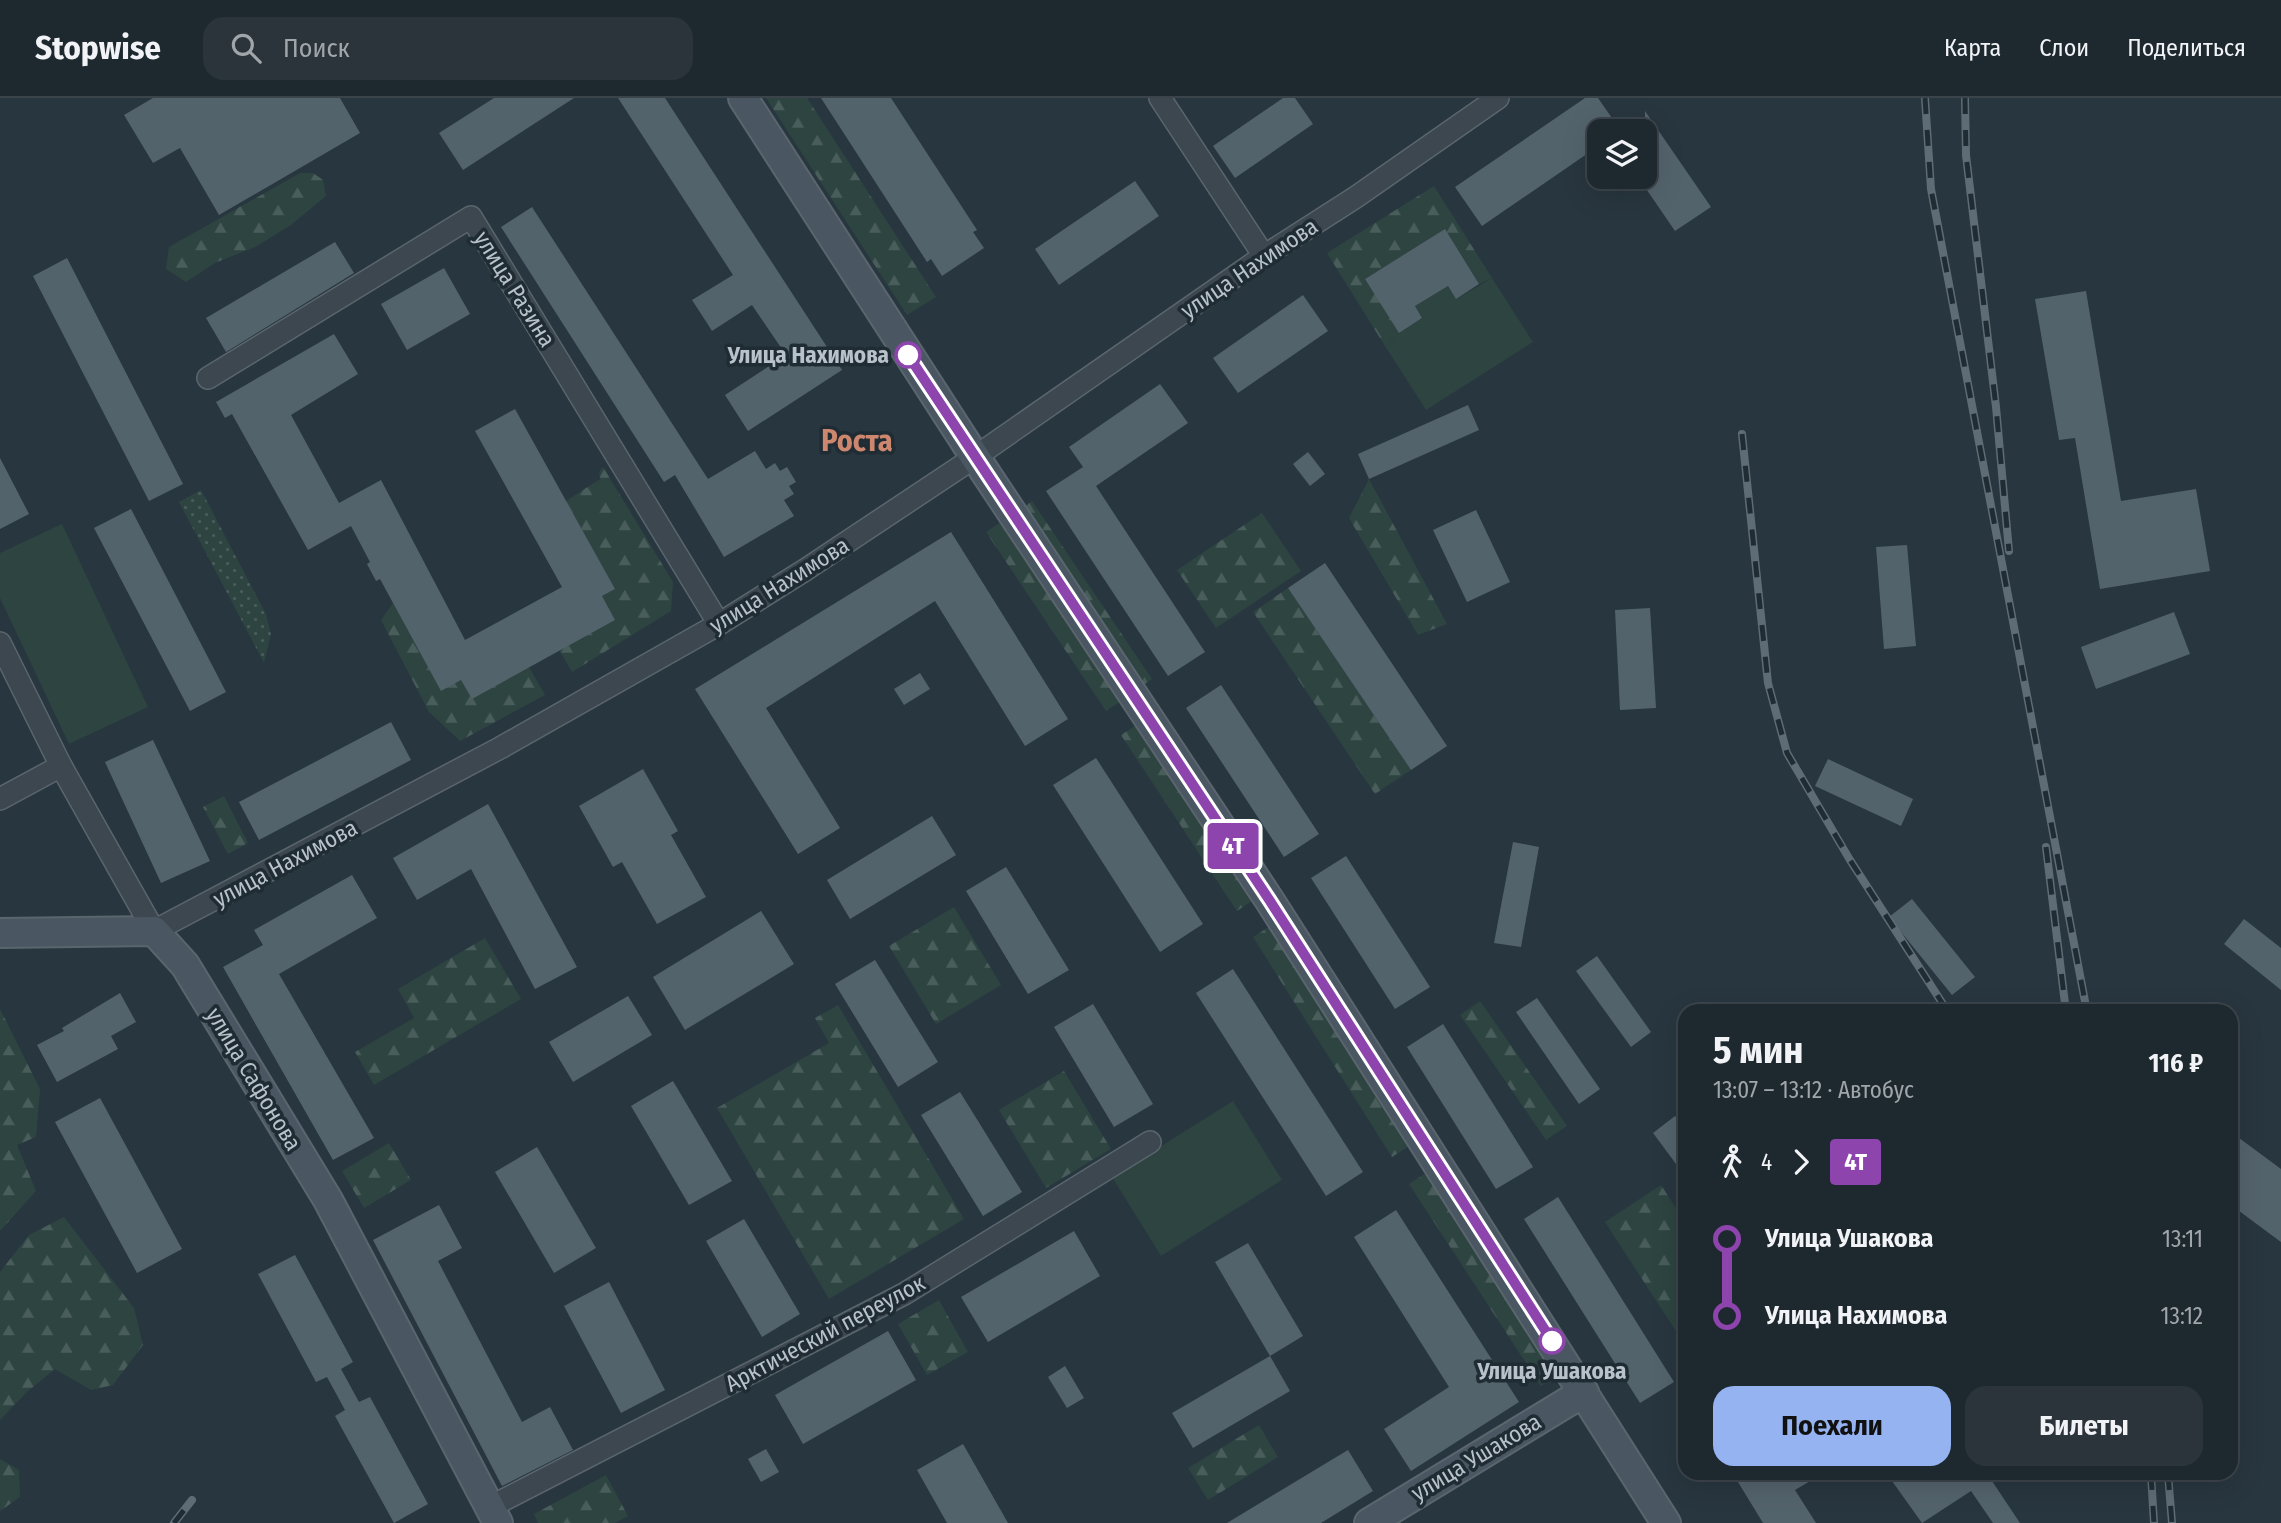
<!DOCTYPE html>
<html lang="ru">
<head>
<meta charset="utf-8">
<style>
  body { margin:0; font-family:"Fira Sans Condensed",sans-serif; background:#2b343b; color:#f1f3f6; height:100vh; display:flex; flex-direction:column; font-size:26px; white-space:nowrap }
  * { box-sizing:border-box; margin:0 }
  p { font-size:23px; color:#a1a6aa }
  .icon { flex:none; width:38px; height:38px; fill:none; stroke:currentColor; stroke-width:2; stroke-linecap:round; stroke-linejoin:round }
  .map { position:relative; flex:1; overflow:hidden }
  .details { position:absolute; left:1678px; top:906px; width:560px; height:476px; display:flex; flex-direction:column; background:#1e282f; border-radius:21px; box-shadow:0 7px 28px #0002,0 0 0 2px #3c444b }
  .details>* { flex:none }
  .badge { padding:0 14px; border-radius:5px; font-size:24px; line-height:46px }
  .buttons { position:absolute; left:1587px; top:21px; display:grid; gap:14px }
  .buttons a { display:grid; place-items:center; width:70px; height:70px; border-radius:14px; background:#1e282f; box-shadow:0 7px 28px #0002,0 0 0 2px #3c444b; font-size:35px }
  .map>.badge { position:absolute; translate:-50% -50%; box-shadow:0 0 0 4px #fff }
  .legs { display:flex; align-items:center; gap:10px; height:77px; padding:0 35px; font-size:23px }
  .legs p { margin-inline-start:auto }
  .head { display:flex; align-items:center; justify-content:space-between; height:119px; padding:0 35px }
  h1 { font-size:38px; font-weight:700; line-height:52px }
  .action { display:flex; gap:14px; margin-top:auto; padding:14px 35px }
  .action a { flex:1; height:80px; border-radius:21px; background:#95b2f1; color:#111; font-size:28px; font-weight:700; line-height:80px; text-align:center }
  .action a+a { background:#2b343b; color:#f1f3f6 }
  ul { padding:0 35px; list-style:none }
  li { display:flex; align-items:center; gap:24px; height:77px; font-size:26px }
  li i { display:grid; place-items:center; width:10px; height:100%; margin:0 9px; background:currentColor }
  li i::after { content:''; width:18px; height:18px; margin:-9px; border:5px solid; border-radius:50%; background:#1e282f }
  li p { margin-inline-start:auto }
  li:first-child i { background:linear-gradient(#0000 50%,currentColor 0) }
  li:last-child i { background:linear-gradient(currentColor 50%,#0000 0) }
  header { display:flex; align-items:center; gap:42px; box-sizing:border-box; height:98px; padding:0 35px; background:#1e282f; border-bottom:2px solid #3c444b }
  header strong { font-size:33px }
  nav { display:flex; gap:38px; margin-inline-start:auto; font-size:24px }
  .search { width:490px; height:63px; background:#2b343b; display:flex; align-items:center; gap:18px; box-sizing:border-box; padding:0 24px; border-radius:21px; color:#a1a6aa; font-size:26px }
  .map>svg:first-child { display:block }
</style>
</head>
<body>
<header>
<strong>Stopwise</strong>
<div class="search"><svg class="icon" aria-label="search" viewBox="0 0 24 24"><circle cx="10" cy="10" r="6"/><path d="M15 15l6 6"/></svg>Поиск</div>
<nav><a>Карта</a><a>Слои</a><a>Поделиться</a></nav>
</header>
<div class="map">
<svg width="2281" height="1425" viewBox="0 0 2281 1425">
  <defs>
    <pattern id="grass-dots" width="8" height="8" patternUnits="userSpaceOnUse" patternTransform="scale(1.75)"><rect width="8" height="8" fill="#2d4441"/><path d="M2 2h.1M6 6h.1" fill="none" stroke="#495d5b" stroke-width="1.8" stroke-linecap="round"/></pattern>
    <pattern id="forest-firs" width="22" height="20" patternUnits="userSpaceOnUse" patternTransform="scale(1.75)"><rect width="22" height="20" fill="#2d4441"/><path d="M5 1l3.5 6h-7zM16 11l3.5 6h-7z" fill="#495d5b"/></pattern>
  </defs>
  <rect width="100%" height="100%" fill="#28363f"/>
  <path fill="url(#grass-dots)" d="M201 392 266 516 271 536 264 565 179 404Z"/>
  <g fill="url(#forest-firs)">
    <path d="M766 0H807L936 199 907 217Z"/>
    <path d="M300 75H313L323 82 326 98 291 127 257 148 215 165 186 184 166 171 169 149Z"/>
    <path d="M1434 88 1492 180 1479 186 1445 132 1366 180 1399 235 1385 248 1327 155Z"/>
    <path d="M603 369 673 484 671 513 572 574 559 552 602 498 615 491 566 403 600 381 599 374Z"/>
    <path d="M1369 381 1447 526 1418 537 1349 420Z"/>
    <path d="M1032 403 1152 581 1138 591 1018 413Z"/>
    <path d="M1262 415 1301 473 1216 530 1177 472Z"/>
    <path d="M1007 420 1127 599 1106 613 986 434Z"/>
    <path d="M1288 490 1411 672 1375 696 1253 514Z"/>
    <path d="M393 505 441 592 461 582 472 600 529 569 545 597 460 643 429 614 381 522Z"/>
    <path d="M1142 623 1258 799 1237 813 1121 637Z"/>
    <path d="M224 698 248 745 228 756 203 709Z"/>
    <path d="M954 809 1001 887 936 926 889 848Z"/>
    <path d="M1275 825 1414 1045 1392 1059 1253 839Z"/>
    <path d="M485 840 521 901 374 987 355 954 414 920 398 891Z"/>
    <path d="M1480 903 1567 1028 1546 1042 1460 917Z"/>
    <path d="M838 907 964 1121 829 1201 717 1010 829 945 815 920Z"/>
    <path d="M0 911 40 991 36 1039 17 1047 36 1093 0 1133Z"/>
    <path d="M1064 973 1111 1051 1046 1090 999 1012Z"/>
    <path d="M389 1045 411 1082 364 1110 342 1073Z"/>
    <path d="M1430 1072 1562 1275 1541 1288 1409 1086Z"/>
    <path d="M1661 1087 1685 1124V1247L1605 1124Z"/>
    <path d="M64 1119 134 1210 143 1247 113 1287 91 1292 55 1271 27 1294 0 1322V1174L29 1137Z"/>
    <path d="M939 1202 968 1254 927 1277 898 1226Z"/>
    <path d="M1259 1327 1278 1359 1208 1402 1188 1370Z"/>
    <path d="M0 1361 19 1372 20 1399 0 1413Z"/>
    <path d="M606 1377 628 1418 615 1425H538L534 1416Z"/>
  </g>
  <g fill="#2d4441">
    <path d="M1492 180 1533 244 1426 312 1385 248 1399 235 1422 220 1415 208 1448 188 1456 201Z"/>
    <path d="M62 426 148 609 69 646 0 500V455Z"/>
    <path d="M1233 1003 1282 1082 1161 1158 1112 1079Z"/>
  </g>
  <g fill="#53636c">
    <path d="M153 0H340L360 35 219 117 180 50 153 65 124 17Z"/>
    <path d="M494 0H574L463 72 439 35Z"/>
    <path d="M618 0H665L842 272 748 333 725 297 786 257 752 207 712 233 707 225 692 202 733 177Z"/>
    <path d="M821 0H891L977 132 973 134 984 150 942 178 931 161 927 164Z"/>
    <path d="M1283 0H1295L1313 26 1235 80 1213 48Z"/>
    <path d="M1585 0H1598L1621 33H1600V47L1482 128 1455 89Z"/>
    <path d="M1645 13 1711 109 1675 133 1638 79H1645Z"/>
    <path d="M1135 83 1159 118 1059 187 1035 151Z"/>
    <path d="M532 109 708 381 755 353 766 371 775 365 780 373 787 369 796 384 789 388 794 396 784 402 794 418 724 459 675 377 664 384 501 129Z"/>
    <path d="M1445 131 1479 186 1456 201 1448 188 1415 208 1422 220 1399 235 1365 181Z"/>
    <path d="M335 144 354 175 226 254 206 220Z"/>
    <path d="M67 160 183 386 149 403 33 178Z"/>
    <path d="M444 170 470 216 407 252 381 206Z"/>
    <path d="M2086 193 2121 403 2196 391 2210 473 2100 491 2075 340 2059 342 2035 201Z"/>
    <path d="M1303 197 1328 233 1238 295 1213 260Z"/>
    <path d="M334 236 358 276 291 317 339 405 381 382 465 542 562 489 475 333 515 311 615 491 602 498 615 522 472 601 461 582 441 593 380 481 376 483 367 466 370 464 351 428 308 452 232 316 225 320 216 304Z"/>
    <path d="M1160 286 1188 325 1096 388 1205 554 1168 578 1046 393 1083 369 1069 349Z"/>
    <path d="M1468 307 1479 332 1369 381 1358 356Z"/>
    <path d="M1308 354 1325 376 1310 388 1293 366Z"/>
    <path d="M0 360 29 416 0 431Z"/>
    <path d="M131 411 226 594 190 613 94 430Z"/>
    <path d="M1476 412 1510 484 1467 504 1433 432Z"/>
    <path d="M951 434 1068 621 1025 648 935 503 766 610 840 730 798 756 695 591Z"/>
    <path d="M1907 447 1916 548 1884 551 1876 449Z"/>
    <path d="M1325 465 1447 648 1411 672 1288 490Z"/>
    <path d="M1650 510 1656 610 1620 612 1615 512Z"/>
    <path d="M2174 514 2190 556 2096 591 2081 549Z"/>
    <path d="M920 575 930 591 904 607 894 591Z"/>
    <path d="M1221 587 1319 736 1284 759 1186 610Z"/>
    <path d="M391 624 411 662 259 742 239 704Z"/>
    <path d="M153 642 210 763 161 785 105 664Z"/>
    <path d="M1096 660 1203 826 1160 854 1053 687Z"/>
    <path d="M1828 661 1913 701 1901 728 1815 688Z"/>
    <path d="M643 671 678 733 671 737 706 799 657 826 622 764 613 769 579 708Z"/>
    <path d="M488 706 577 869 535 891 471 771 417 802 393 760Z"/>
    <path d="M932 718 956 757 850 821 827 782Z"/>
    <path d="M1513 744 1539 749 1521 849 1494 845Z"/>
    <path d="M1346 758 1430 889 1395 911 1311 780Z"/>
    <path d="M1006 769 1069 872 1028 896 966 793Z"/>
    <path d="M352 777 377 820 279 876 374 1040 333 1062 223 869 263 847 254 832Z"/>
    <path d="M1912 801 1975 879 1952 897 1889 819Z"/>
    <path d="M761 813 794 866 685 932 653 879Z"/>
    <path d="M2244 821 2281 850V892L2224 846Z"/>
    <path d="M1597 858 1651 934 1631 949 1576 873Z"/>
    <path d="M875 862 938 964 898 989 835 886Z"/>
    <path d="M1233 871 1363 1074 1326 1098 1196 895Z"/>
    <path d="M120 895 136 924 111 938 118 951 57 984 37 947 64 933 62 930Z"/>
    <path d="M628 898 652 937 573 984 549 944Z"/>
    <path d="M1537 900 1600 991 1579 1006 1516 914Z"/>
    <path d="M1093 906 1153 1006 1114 1029 1054 929Z"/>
    <path d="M1443 926 1533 1069 1496 1091 1407 949Z"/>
    <path d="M673 983 732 1083 689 1107 631 1008Z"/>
    <path d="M960 994 1022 1094 983 1118 921 1017Z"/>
    <path d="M100 1000 182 1151 137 1175 55 1024Z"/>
    <path d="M1675 1018 1685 1032V1078L1653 1035Z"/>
    <path d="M2231 1034 2281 1071V1144L2231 1107Z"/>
    <path d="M537 1049 596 1150 554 1175 495 1074Z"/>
    <path d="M1558 1099 1674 1284 1640 1305 1524 1121Z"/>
    <path d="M439 1107 462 1150 438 1163 522 1324 550 1309 573 1352 502 1388 373 1142Z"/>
    <path d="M1396 1112 1519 1304 1411 1373 1384 1331 1449 1289 1354 1139Z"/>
    <path d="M744 1121 800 1216 762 1239 706 1143Z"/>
    <path d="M1074 1133 1100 1178 988 1244 961 1199Z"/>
    <path d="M1248 1145 1303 1238 1270 1258 1215 1164Z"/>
    <path d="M295 1157 353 1264 341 1271 359 1304 370 1299 428 1406 394 1425 335 1318 345 1312 327 1279 316 1284 258 1176Z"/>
    <path d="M609 1184 665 1292 621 1315 564 1208Z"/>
    <path d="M888 1233 916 1282 803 1346 775 1297Z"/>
    <path d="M1270 1258 1290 1293 1193 1350 1172 1315Z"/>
    <path d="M1065 1268 1084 1300 1067 1310 1048 1279Z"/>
    <path d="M963 1346 1008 1425H947L917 1372Z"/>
    <path d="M766 1351 779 1374 761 1384 748 1361Z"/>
    <path d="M1348 1352 1373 1393 1321 1425H1227Z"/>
    <path d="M1752 1376H1822L1795 1392 1816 1425H1763L1738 1384Z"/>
    <path d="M1887 1376H1996L1990 1380 2020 1425H1993L1971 1393 1922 1425Z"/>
  </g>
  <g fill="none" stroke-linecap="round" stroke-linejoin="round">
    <g stroke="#5a656d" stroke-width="24">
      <g id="street">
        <path d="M1160 0 1264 158"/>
        <path d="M208 280 471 119 719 526"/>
        <path d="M0 545 61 668 154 833 500 650 719 526 805 472 975 359 1264 158 1356 99 1498 0"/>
        <path d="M0 701 61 668"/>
        <path d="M490 1409 904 1196 1150 1044"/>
      </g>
    </g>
    <g stroke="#5a656d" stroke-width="32">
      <g id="secondary">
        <path d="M743 0 975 359 1270 803 1666 1425"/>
        <path d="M0 835 154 833 185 867 328 1102 498 1425"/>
        <path d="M1369 1425 1584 1294"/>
      </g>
    </g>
    <use href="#street" stroke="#3c474f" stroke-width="21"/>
    <use href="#secondary" stroke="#4a5762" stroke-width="28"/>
    <g stroke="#5e6c76" stroke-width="8">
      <g id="rail">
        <path d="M1925 0 1931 91 2087 914"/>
        <path d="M1965 0 1966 57 1996 309 2009 453"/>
        <path d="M1742 336 1768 585 1787 655 1850 762 1948 914"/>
        <path d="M2046 749 2066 914"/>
        <path d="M2151 1376 2154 1425"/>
        <path d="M2168 1376 2172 1425"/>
        <path d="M174 1425 192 1402"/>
      </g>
    </g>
    <use href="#rail" stroke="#202c34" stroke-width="5" stroke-dasharray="16" stroke-linecap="butt"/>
  </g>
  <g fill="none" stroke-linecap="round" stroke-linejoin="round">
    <g stroke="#fff" stroke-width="16">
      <path id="line-1" d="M908 257 1270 803 1552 1243"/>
    </g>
    <use href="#line-1" stroke="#8e44ad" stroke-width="10"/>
  </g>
  <g fill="#fff" stroke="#8e44ad" stroke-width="3.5">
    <circle cx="908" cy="257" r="12"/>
    <circle cx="1552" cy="1243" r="12"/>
  </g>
  <g text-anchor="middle" stroke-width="7" stroke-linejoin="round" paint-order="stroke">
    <g font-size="23" fill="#b8c2ca" stroke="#202c34">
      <text transform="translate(1249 170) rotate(-34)" y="8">улица Нахимова</text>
      <text transform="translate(515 191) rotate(58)" y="8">улица Разина</text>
      <text transform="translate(779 487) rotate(-32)" y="8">улица Нахимова</text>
      <text transform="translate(285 765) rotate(-28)" y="8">улица Нахимова</text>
      <text transform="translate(254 981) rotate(59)" y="8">улица Сафонова</text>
      <text transform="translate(825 1235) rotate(-28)" y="8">Арктический переулок</text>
      <text transform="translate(1476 1359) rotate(-31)" y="8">улица Ушакова</text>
    </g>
    <g font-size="23" font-weight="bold" fill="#b8c2ca" stroke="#202c34" text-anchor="end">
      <text x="889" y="265">Улица Нахимова</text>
      <text x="1552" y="1281" text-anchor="middle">Улица Ушакова</text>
    </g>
    <g font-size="30" font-weight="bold" fill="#ce876f" stroke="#202c34">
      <text x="857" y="353">Роста</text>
    </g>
  </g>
</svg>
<div class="buttons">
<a><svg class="icon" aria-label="layers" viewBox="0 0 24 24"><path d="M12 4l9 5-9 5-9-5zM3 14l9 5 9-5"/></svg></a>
</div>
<b class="badge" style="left:1233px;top:748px;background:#8e44ad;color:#fff">4Т</b>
<section class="details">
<div class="head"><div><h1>5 мин</h1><p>13:07 – 13:12 · Автобус</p></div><b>116 ₽</b></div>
<div class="legs"><svg class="icon" aria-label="walk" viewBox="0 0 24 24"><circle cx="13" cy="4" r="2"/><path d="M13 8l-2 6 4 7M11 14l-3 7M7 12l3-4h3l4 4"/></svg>4<svg class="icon" aria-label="forward" viewBox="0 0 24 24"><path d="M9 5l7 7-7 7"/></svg><b class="badge" style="background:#8e44ad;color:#fff">4Т</b></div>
<ul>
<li><i style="color:#8e44ad"></i><b>Улица Ушакова</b><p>13:11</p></li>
<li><i style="color:#8e44ad"></i><b>Улица Нахимова</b><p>13:12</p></li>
</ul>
<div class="action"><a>Поехали</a><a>Билеты</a></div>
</section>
</div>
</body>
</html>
